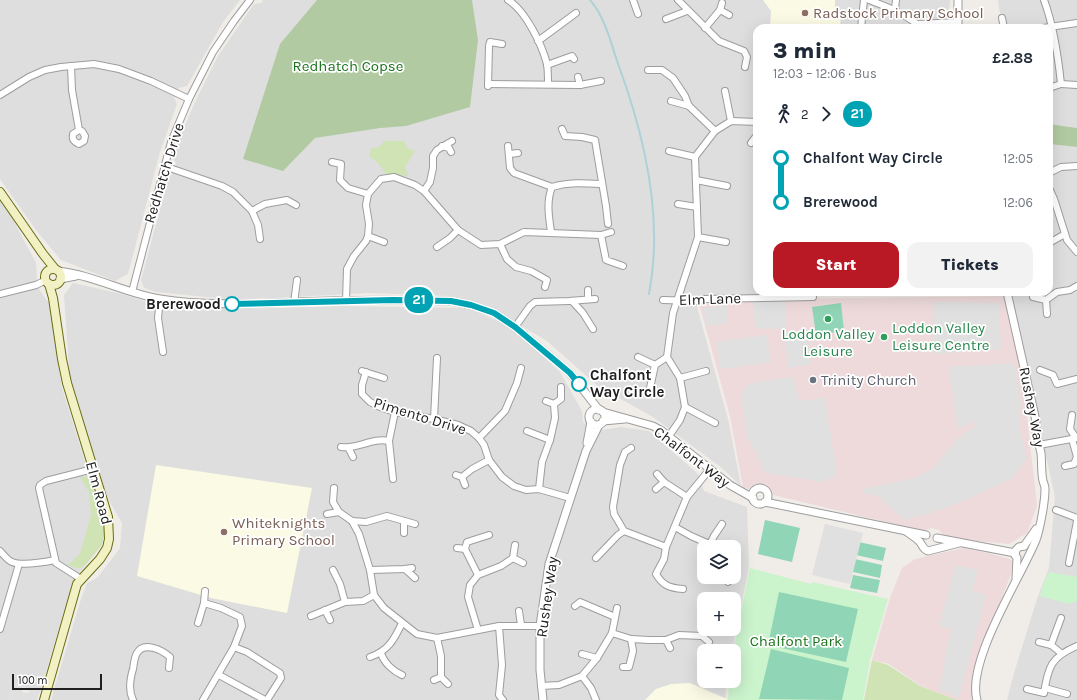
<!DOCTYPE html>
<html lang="en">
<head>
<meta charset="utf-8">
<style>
  body { margin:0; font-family:Karla,sans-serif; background:#f2f2f3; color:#1f2937; height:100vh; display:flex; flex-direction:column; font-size:15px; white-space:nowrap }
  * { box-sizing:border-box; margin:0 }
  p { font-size:13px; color:#747a83 }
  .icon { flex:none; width:22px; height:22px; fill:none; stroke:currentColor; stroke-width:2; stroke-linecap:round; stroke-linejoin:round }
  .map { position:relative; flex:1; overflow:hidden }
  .drawer { position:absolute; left:753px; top:24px; width:300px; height:272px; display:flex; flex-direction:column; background:#fff; border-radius:12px; box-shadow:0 4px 16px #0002 }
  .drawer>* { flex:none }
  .badge { padding:0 8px; border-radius:13px; font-size:14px; line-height:26px }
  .buttons { position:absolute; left:697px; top:540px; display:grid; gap:8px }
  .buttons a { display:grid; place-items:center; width:44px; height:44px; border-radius:8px; background:#fff; box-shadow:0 4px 16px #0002; font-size:20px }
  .scale { position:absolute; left:12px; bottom:10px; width:90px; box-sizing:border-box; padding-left:4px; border:2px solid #202020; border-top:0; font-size:11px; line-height:14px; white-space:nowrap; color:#202020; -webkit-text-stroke:3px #fff; paint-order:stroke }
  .map>.badge { position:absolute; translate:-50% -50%; box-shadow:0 0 0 2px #fff }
  .legs { display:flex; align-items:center; gap:6px; height:44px; padding:0 20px; font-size:13px }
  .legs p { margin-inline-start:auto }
  .headline { display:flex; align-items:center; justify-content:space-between; height:68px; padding:0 20px }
  h1 { font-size:22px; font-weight:800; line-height:30px }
  .primary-button { display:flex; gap:8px; margin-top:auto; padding:8px 20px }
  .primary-button a { flex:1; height:46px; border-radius:12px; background:#b81925; color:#fff; font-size:16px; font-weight:800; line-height:46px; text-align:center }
  .primary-button a+a { background:#f2f2f3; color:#1f2937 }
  ul { padding:0 20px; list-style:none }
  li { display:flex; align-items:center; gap:14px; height:44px; font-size:15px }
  li i { display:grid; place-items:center; width:6px; height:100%; margin:0 5px; background:currentColor }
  li i::after { content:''; width:10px; height:10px; margin:-5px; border:3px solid; border-radius:50%; background:#fff }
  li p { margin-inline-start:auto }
  li:first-child i { background:linear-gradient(#0000 50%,currentColor 0) }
  li:last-child i { background:linear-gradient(currentColor 50%,#0000 0) }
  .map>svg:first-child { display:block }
</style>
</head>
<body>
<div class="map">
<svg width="1077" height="700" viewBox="0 0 1077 700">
  <rect width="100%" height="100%" fill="#f0ede8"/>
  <g fill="#dedede" fill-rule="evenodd">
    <path d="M0 0H240L223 22 187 86 179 88 174 98 177 104 160 152 128 274 115 281 61 260 36 230 0 179Z"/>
    <path d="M263 0H950L949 13 945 17V28H757V292H1001L1002 295 694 296 728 419 741 486 722 468 653 417 599 387 547 341 496 311 451 296 369 293 236 300 156 292 144 288 141 280 169 176 173 173 176 163 173 158 178 142 195 102 218 56 254 4 261 3Z"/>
    <path d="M998 0H1077V128L1049 124V28H1005L999 9Z"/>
    <path d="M1049 144 1077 147V700H1007L1014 673 1037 599 1049 568 1055 497 1010 292H1049Z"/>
    <path d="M0 195 36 263 37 278 40 291 49 303 62 388 93 487 102 518 104 535 101 546 73 581 40 692 14 684 9 700H0Z"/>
    <path d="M73 283 122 294 153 304 234 309 343 306 468 308 509 326 560 372 582 411 583 422 601 430 621 427 649 431 698 474 704 491 747 507 749 567 732 651H704V681H727L725 700H51L80 602 87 583 98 577 120 548 122 523 100 485 70 383 64 295ZM704 547H734V577H704ZM704 599H734V629H704Z"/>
  </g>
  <g fill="#eedadb">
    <path d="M1007 296 1021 362 1037 506 1027 533 1009 544 946 538 939 530 931 528 922 532 914 531 894 524 765 493 764 489 760 484H755L749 489 743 487 730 416 698 300Z"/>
    <path d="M963 548 988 553 1013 560 1011 574 989 631 971 700H957L921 686 889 664 872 660 890 598 902 568 915 559Z"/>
  </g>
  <g fill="#fbfae5">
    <path d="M763 0H835V9L841 15 840 28H770L771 11Z"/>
    <path d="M156 465 312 488 287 613 211 598 137 576Z"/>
    <path d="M690 683 727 699V700H645L656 689 671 684Z"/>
  </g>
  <g fill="#cfe3b5">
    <path d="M384 141H404L407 148 415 151 405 167 408 176 386 174 378 163 369 156 371 149 381 146Z"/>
    <path d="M80 477H88L91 480C96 497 109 530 101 546 98 550 94 554 91 558 82 569 81 570 68 565L80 554 91 515 89 492Z"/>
    <path d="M872 660 888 665 920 686 957 700H864Z"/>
  </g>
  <g fill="#b1caa2">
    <path d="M317 0H472L478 40 470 107 406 126 380 128 315 138 283 171 243 159 280 44Z"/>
    <path d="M1049 124 1077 128V147L1049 144Z"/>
  </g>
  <g fill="#cbf3cc">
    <path d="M750 568 811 584 812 582 888 599 870 660 863 700H728L729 681H734L733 651Z"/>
    <path d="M1049 572 1077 577V601L1069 604 1040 596 1043 585Z"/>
  </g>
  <g fill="#90d5b5">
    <path d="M841 303 844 331 816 335 812 307Z"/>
    <path d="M765 520 800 528 792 562 758 554Z"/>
    <path d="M859 542 886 548 883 561 856 555Z"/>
    <path d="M855 559 882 565 880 578 853 572Z"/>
    <path d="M853 575 880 580 877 593 850 588Z"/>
    <path d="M779 592 858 609 846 662 768 645Z"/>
    <path d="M771 649 849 668 842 700 759 699Z"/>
  </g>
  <g fill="#e0e0e0">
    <path d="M753 301 785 302V329L755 328Z"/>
    <path d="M934 302 999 303 1001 349 933 354Z"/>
    <path d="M727 305 728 323 706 326 704 308Z"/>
    <path d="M807 329 811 364 788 368 784 334Z"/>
    <path d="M767 335 771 362 720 369 716 342Z"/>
    <path d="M1014 363 1021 401 1019 429 1027 458 1013 478 965 500 931 513 904 520 879 497 864 493 863 489 914 478 933 469 957 439 975 426 973 421 958 430 948 367Z"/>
    <path d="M794 377 799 401 825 398 837 475 823 482 765 473 752 445 747 437 743 410 742 395 744 389 749 385 756 382Z"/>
    <path d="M825 524 863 533 850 584 812 575Z"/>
    <path d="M955 565 978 570 972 591 986 595 959 697 939 690 945 664 944 659 952 629 939 626Z"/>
    <path d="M14 684 23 687 22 692 28 693 30 689 40 692 37 700H9Z"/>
  </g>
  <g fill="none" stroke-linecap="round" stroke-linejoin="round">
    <path stroke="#aed1d8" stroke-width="2" d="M590 0C594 5 598 10 600 15 608 29 612 46 617 61 644 133 664 217 649 294"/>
    <g stroke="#9d9d9d" stroke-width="8">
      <g id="minor">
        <path d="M508 0C526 11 542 45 547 64 548 70 548 77 548 83"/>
        <path d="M633 0 638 14"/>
        <path d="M678 0 719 41 744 51 747 57 745 67"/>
        <path d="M869 0C890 8 899 11 917 24"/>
        <path d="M1044 0C1054 27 1058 55 1061 84L1077 85"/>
        <path d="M895 9 896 0"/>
        <path d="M720 10 729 15"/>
        <path d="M1002 18 1004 28"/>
        <path d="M666 19 687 11"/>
        <path d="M705 28 720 10 722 3"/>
        <path d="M861 28 864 0"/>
        <path d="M912 28 917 24 958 22"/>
        <path d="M1043 28 1077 23"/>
        <path d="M538 41 576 13"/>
        <path d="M547 65 572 56 574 59"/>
        <path d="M71 66 72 90 79 130 82 131 85 136 84 141 79 144C73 141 72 139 73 134L79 130"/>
        <path d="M648 70H662L673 78 685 96 689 106 715 131"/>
        <path d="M578 77 580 85"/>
        <path d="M488 84 580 85 601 81"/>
        <path d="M488 86 489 46 490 42 502 44"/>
        <path d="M1049 88 1061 84"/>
        <path d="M725 91 731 121"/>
        <path d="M0 95 29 77 45 70 61 67 94 64 119 69 151 81 189 99"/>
        <path d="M671 101 689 106"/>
        <path d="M562 129 565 136 582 137 595 140 606 206 608 224"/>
        <path d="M751 143 757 135"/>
        <path d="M442 146 449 148 451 152"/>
        <path d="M508 146 510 168 514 173 552 187"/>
        <path d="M669 151 695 157"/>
        <path d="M510 154 518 153"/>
        <path d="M332 162 341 164 340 180 348 188 368 194"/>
        <path d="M164 166 222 186 233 192 252 211 258 225 260 239"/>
        <path d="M1049 173 1061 167 1077 166"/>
        <path d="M696 180 727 186"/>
        <path d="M1049 188 1054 199 1067 240 1077 252"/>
        <path d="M424 191 430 182 433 168V156L437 150 452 141"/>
        <path d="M678 204 697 207"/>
        <path d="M252 211 265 204 287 200 296 205"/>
        <path d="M551 232C549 217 546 202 552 187 569 182 584 183 601 184"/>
        <path d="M601 235 611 232"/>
        <path d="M368 236 384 242"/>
        <path d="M698 237 726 242"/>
        <path d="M1049 243 1065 234"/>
        <path d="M500 244 507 259 516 267 531 271 547 280 545 287"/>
        <path d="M437 247 450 238 458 230"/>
        <path d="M132 292 171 142 189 99 213 52 234 21 250 0"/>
        <path d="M0 294 36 285 46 280"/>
        <path d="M1033 297 1046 300 1057 292 1070 290 1077 286"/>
        <path d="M160 299 158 318 163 352"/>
        <path d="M588 299V290"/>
        <path d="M663 300 697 301 704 299 813 297"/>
        <path d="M1046 300 1047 314"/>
        <path d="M346 301 347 269 354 256 366 241 368 236 369 224 366 205 368 194 381 179 394 177 415 185 424 191 458 230 481 245 500 244 524 232 601 235 606 260 623 266"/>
        <path d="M572 301 583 313 593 329"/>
        <path d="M294 303 297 280"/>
        <path d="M515 327 530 306 535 302 569 301 595 299"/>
        <path d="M638 357 655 365 667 357"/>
        <path d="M1040 370 1053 375 1057 384 1077 379"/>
        <path d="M362 371 384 378"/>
        <path d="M366 372 362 385V394L370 402 380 407 395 412 434 419 458 425 471 431 479 438 484 445 489 460 502 477 514 486 526 490 539 489 570 498"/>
        <path d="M680 378 706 371"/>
        <path d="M650 388 655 365"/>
        <path d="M546 401 554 404"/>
        <path d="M685 407 715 423"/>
        <path d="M1072 415 1070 429 1076 438"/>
        <path d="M434 419 437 358"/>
        <path d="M527 431 550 440 542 462 539 489"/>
        <path d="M669 436 680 420 685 407 680 378 667 357 673 313 698 237 695 157 715 131 731 121 757 122"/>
        <path d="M479 438 505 411 517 383 521 368"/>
        <path d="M550 440 555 418 554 404 561 399V387"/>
        <path d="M1039 445 1077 438"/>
        <path d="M341 447C357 450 372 437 389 441"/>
        <path d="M631 448 625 452 620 465 613 507 614 514 624 531 666 547"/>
        <path d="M349 449 353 457"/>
        <path d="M1065 466 1074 464 1077 457 1072 439"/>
        <path d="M657 474 664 482 687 497"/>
        <path d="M456 475 462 477 472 469 489 460"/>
        <path d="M462 477 465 485"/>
        <path d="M393 479 389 441 395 412"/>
        <path d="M334 488 333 502 339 512"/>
        <path d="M656 489 664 482"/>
        <path d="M1056 510 1077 518"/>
        <path d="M327 514 339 512 352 521 359 534 370 570 374 595 384 608 417 634 437 638 499 626H540"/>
        <path d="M352 521 366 522 387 516 415 524"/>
        <path d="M675 527 691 536 716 547"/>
        <path d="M404 533V521"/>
        <path d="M710 544 714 536 722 524"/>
        <path d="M457 548 465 549 478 575"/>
        <path d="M465 549 467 542 489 535"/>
        <path d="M0 551C4 555 7 560 12 562 22 566 45 562 55 560"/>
        <path d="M513 558 515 545"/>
        <path d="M596 558 618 535 624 531"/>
        <path d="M1069 563 1077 521"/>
        <path d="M405 569 415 578"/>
        <path d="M333 570 340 584 345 602"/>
        <path d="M370 570 405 569 412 568"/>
        <path d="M725 577 728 582"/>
        <path d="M81 579 56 563 39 488 40 485 46 481 93 469"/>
        <path d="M683 589C670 588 663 586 656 574L664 559 666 547 687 497 710 469"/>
        <path d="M204 603 205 591"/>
        <path d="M575 606 580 602 615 617"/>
        <path d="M325 610 330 620"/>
        <path d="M519 611 521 625"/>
        <path d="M311 616 345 602 363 601 374 595"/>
        <path d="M1061 618 1051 645 1061 653"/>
        <path d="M198 623 204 603 221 608 240 617 242 626 234 647"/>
        <path d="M499 626 502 665 499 695 503 700"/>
        <path d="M0 629 19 564"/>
        <path d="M478 630 468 597 470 585 478 575 501 566 513 558 523 563"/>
        <path d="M612 633 631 639 649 640H666L679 635 702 636 705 629"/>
        <path d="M702 636 709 642"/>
        <path d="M666 640 670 648"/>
        <path d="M1039 642 1051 645"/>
        <path d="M381 653C384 663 393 671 402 675"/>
        <path d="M582 654 597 658"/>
        <path d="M370 657C388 651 394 640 402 623"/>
        <path d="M623 667H629L633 651 631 639"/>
        <path d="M219 675 265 700"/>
        <path d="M582 676 591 688 596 700"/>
        <path d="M441 677 448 684"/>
        <path d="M434 680 441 677V656L437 638"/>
        <path d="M541 686 559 685 582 676 597 658 612 633 617 608"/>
        <path d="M1045 688 1067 694"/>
        <path d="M1027 689 1044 693C1048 667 1051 657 1077 646"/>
        <path d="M133 700C128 690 130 679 133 669 134 664 134 658 137 653 144 641 162 650 170 657L169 668"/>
        <path d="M203 700 234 647 247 652 280 673 281 678 267 700"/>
      </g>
    </g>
    <g stroke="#9d9d9d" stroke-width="9">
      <g id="tertiary">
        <path d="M958 0V28"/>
        <path d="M58 271C93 275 125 293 160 299 216 308 273 302 330 301 370 300 410 300 451 301L471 305 494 313 515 327 570 373 599 410"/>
        <path d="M60 279 76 276"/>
        <circle cx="597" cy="417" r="8"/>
        <path d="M603 412 653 426 662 431 730 485 753 498"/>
        <path d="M603 421 625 419"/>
        <path d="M587 443 591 422"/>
        <circle cx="760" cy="496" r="8"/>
        <path d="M765 502 926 535"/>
        <path d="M907 532C911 535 915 537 919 541 923 545 922 549 928 551L959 543"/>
        <path d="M937 538 1015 553"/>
        <path d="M1024 546 1036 529"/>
        <path d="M1016 578 1017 558 1015 555 1016 550 1019 547 1024 546"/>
        <path d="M543 700 540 670V626L549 564 586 451 599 425"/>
        <path d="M977 700C966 661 1021 577 1036 540 1040 529 1045 502 1045 489 1045 486 1044 484 1043 481 1041 472 1042 462 1041 453 1039 443 1034 431 1036 421L1007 292"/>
      </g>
    </g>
    <g stroke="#696c13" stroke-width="10">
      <g id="secondary">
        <path d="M0 192 43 254 55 269"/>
        <circle cx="53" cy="277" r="8"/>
        <path d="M44 700 77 584 100 559 107 548 109 539 108 517 67 383 62 359 53 298 49 284"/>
      </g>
    </g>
    <use href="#minor" stroke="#fff" stroke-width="6"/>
    <use href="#tertiary" stroke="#fff" stroke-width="7"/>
    <use href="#secondary" stroke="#f2f1c4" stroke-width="8"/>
  </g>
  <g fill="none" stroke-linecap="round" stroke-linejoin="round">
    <g stroke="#fff" stroke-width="9">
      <path id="line-1" d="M232 304 393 300 451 301 471 305 494 313 515 327 570 373 579 384"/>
    </g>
    <use href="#line-1" stroke="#00a3b4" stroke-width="6"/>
  </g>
  <g fill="#8d6e63" stroke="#fff" stroke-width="1.5">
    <circle cx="805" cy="13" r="4"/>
    <circle cx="224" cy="532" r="4"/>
  </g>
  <g fill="#fff" stroke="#00a3b4" stroke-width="2">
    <circle cx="232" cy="304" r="7"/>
    <circle cx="579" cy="384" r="7"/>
  </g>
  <g fill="#2e9e5b" stroke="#fff" stroke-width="1.5">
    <circle cx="828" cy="319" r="4"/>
    <circle cx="884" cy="337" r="4"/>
  </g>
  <circle fill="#6b7280" stroke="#fff" stroke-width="1.5" cx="813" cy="380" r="4"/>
  <g text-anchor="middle" stroke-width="3.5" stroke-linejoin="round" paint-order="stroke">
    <g font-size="15" fill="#785e54" stroke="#fff" text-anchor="start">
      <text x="813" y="18">Radstock Primary School</text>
      <text x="232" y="528">Whiteknights<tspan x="232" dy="17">Primary School</tspan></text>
    </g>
    <g font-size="15" fill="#1a731b" stroke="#fff">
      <text x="348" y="71">Redhatch Copse</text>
      <text x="796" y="646">Chalfont Park</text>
    </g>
    <g font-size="15" fill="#202020" stroke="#fff">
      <text transform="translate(164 173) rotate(-73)" y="5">Redhatch Drive</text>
      <text transform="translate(710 299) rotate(-2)" y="5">Elm Lane</text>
      <text transform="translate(1032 407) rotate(79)" y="5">Rushey Way</text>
      <text transform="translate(420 416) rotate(17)" y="5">Pimento Drive</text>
      <text transform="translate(692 457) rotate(37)" y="5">Chalfont Way</text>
      <text transform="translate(99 493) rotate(75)" y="5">Elm Road</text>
      <text transform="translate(547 597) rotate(-82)" y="5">Rushey Way</text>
    </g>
    <g font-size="15" font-weight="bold" fill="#202020" stroke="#fff" text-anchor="end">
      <text x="221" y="309">Brerewood</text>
      <text x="590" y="380" text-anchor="start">Chalfont<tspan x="590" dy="17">Way Circle</tspan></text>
    </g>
    <g font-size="15" fill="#27864d" stroke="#fff" text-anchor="start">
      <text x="892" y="333">Loddon Valley<tspan x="892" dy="17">Leisure Centre</tspan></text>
      <text x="828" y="339" text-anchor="middle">Loddon Valley<tspan x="828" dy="17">Leisure</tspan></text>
    </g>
    <g font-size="15" fill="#5b616d" stroke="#fff" text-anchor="start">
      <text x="821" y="385">Trinity Church</text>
    </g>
  </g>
</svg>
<div class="buttons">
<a><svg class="icon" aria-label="layers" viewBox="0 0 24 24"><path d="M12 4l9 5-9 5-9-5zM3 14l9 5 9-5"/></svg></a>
<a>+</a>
<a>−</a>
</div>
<div class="scale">100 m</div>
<b class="badge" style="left:419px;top:300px;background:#00a3b4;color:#fff">21</b>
<section class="drawer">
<div class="headline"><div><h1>3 min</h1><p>12:03 – 12:06 · Bus</p></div><b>£2.88</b></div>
<div class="legs"><svg class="icon" aria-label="walk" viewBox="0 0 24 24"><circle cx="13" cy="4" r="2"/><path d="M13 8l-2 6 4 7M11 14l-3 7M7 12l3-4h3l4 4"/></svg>2<svg class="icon" aria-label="forward" viewBox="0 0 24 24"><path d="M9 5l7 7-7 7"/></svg><b class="badge" style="background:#00a3b4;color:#fff">21</b></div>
<ul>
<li><i style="color:#00a3b4"></i><b>Chalfont Way Circle</b><p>12:05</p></li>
<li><i style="color:#00a3b4"></i><b>Brerewood</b><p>12:06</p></li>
</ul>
<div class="primary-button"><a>Start</a><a>Tickets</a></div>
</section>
</div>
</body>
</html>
